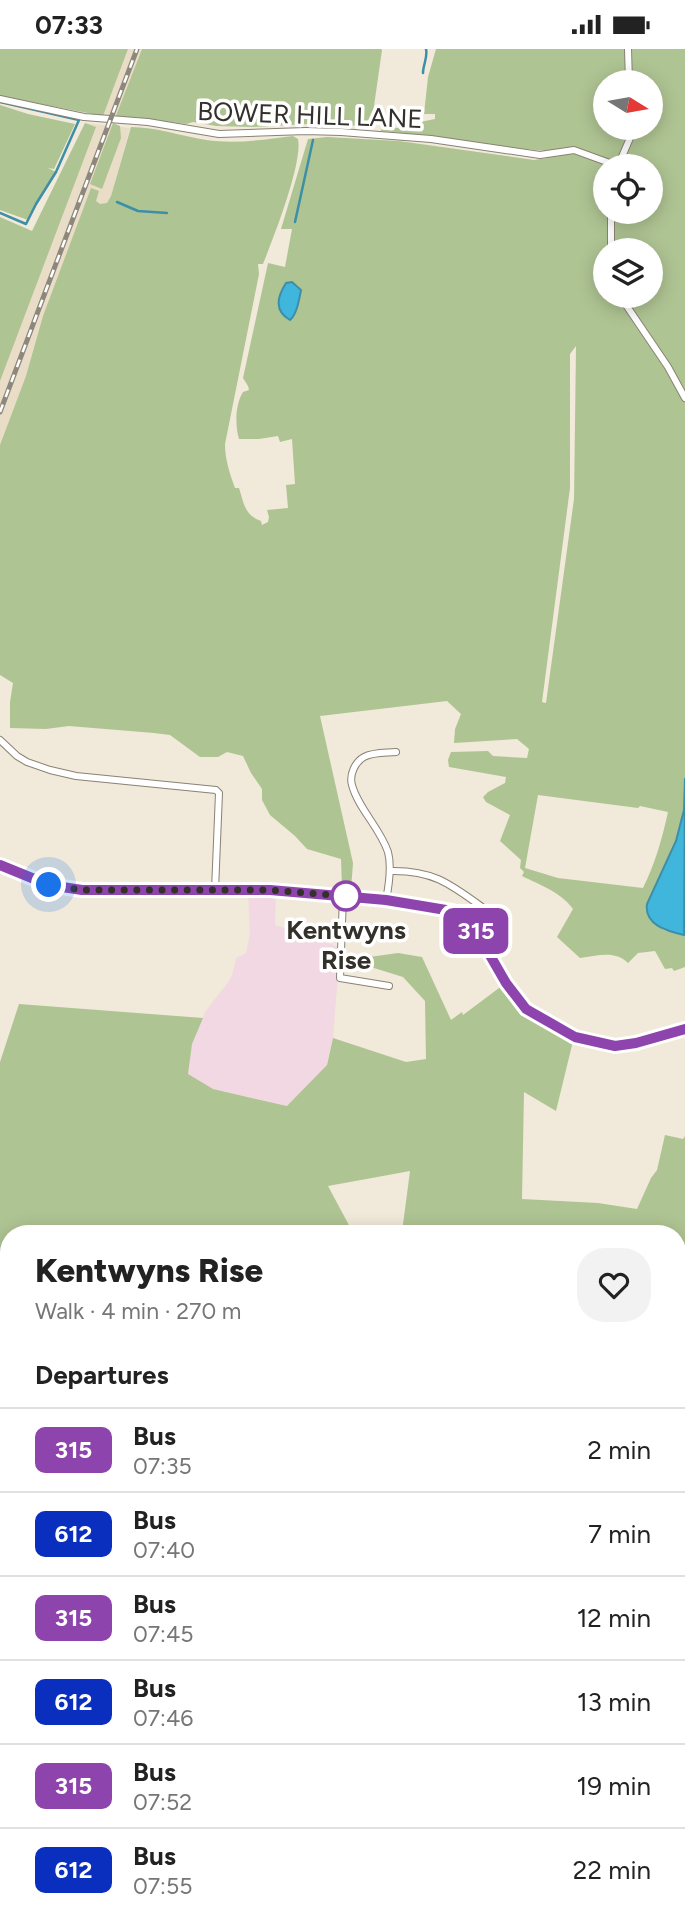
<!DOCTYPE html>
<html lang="en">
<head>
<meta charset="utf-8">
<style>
  body { margin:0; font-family:Figtree,sans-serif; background:#f2f2f2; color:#222; height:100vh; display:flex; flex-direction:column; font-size:26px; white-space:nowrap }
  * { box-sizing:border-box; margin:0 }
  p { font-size:23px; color:#767676 }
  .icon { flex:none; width:38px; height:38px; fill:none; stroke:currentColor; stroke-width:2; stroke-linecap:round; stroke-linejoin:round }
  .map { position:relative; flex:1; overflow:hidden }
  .sheet { position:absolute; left:0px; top:1176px; width:686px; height:700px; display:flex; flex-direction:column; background:#fff; border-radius:28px 28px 0 0; box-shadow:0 4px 18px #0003 }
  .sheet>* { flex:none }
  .badge { padding:0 14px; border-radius:10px; font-size:24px; line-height:46px }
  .needle { width:46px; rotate:101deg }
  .tools { position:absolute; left:593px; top:21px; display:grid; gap:14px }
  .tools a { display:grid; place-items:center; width:70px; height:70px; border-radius:50%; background:#fff; box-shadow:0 4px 18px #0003; font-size:35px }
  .you { position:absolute; width:35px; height:35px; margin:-18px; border:5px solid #fff; border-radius:50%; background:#1a73e8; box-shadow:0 0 0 10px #1a73e833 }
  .map>.badge { position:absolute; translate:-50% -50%; box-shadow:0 0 0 4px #fff }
  h2 { padding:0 35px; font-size:26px; line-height:63px }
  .round { display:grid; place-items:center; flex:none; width:74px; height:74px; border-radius:28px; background:#f2f2f2 }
  .head { display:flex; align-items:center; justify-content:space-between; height:119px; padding:0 35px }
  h1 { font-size:33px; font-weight:800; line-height:52px }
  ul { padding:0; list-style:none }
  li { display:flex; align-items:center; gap:21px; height:84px; padding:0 35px; border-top:2px solid #e0e0e0 }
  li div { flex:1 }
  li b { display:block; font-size:26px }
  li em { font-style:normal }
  li .badge { min-width:77px; font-weight:700; text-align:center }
  .status { display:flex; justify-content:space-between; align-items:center; height:49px; padding:0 35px; background:#fff; direction:ltr }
  .status svg { height:19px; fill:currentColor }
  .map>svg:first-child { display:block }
</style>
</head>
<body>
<div class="status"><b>07:33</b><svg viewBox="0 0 49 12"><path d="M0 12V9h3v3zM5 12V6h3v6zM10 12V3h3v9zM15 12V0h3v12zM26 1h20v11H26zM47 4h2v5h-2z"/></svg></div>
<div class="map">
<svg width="685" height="1876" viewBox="0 0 685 1876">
  <rect width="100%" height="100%" fill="#f1e9d9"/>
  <g fill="#e9ddc7">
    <path d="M128 0H142L115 69 103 67Z"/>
    <path d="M85 74 130 79 111 147 0 412V281L64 119Z"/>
    <path d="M9 1672V1722L0 1728V1679Z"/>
  </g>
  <path fill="#f1d8e2" d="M248 841 276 842 275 876 313 887 340 899 333 989 315 1063 213 1040 187 1025 192 995 205 963 229 932 233 923 236 909 246 904 250 885Z"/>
  <g fill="#afc493" fill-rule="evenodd">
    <path d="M0 0H128L103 67 0 47Z"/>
    <path d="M142 0H381L382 1 373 64V75L364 77 308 75 252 78 216 77 193 73 186 75 133 68 115 69Z"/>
    <path d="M436 0H685V729L684 761 676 792 647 855 663 881 685 885V918L674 922 672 919 665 920 655 902 638 904 628 914C615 901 597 907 580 909L557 888 573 860C561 843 540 836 522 827L524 823 520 819 521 811 500 792 510 766 486 753 483 748 488 743 505 734 506 728 449 718 448 711 451 703 488 702 493 707 527 709 529 700 517 690 454 694 455 680 461 665 447 652 320 667 353 814 351 840 342 839 341 810 307 800 295 787 270 766 262 751V740L251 724 243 707 227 703 218 708H200L170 686 154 684 69 677 46 680 10 679V653L13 634 0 626V396L26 327 43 267 91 139 99 142 96 152 100 155 107 154 111 147 131 78C156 78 181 87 206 91 235 95 263 91 293 87L298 90C303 114 273 190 263 215H258L259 225 225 395C225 411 230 425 235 439H239C244 454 244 466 261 472L262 476 268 473 269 468 267 461 288 459 286 436 295 435 292 390 280 393 278 387 259 390H239C235 376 235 356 243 343L249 341 248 337 243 329 268 214 285 218 292 180H281L308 90 327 88 399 92 534 111 547 109V102C491 98 437 87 381 82L382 77 396 79 419 77 420 73 435 70V65H424L428 28ZM606 33H651V79H606ZM606 117H651V163H606ZM606 201H651V247H606ZM576 297 574 450 546 654 542 653 570 439V305ZM538 746 638 759 640 757 668 763C662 790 655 815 643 839L558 829 525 819Z"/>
    <path d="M0 56 28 65 75 75 54 120 48 119 56 123 28 171 0 161Z"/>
    <path d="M85 74 96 78 0 332V168L32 182Z"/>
    <path d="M113 74 120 77 121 89 102 140 90 135Z"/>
    <path d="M398 904 422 908 451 971 462 963 463 966 503 936 524 962 573 992 556 1062 524 1043 522 1150 598 1154 637 1160 651 1129 657 1121 665 1086 683 1090 685 1087V1539L683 1558 677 1559V1185H388L402 1183 410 1122 328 1137 351 1180 376 1185H9V1606L7 1616 9 1620V1672L0 1679V1013L19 955 203 969 192 995 188 1025 213 1040 287 1057 327 1016 333 989 406 1013 426 1010 425 952 403 928 348 911Z"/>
    <path d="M685 1574V1876H538L539 1867H677V1576Z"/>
    <path d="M9 1737V1867H527V1876H0V1744Z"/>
  </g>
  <g fill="#41b6dd" stroke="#3d8ea7" stroke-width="2">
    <path d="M292 233 301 241C299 251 297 265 290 271 274 262 277 248 286 234Z"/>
    <path d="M685 729 684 886C667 882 644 876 647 855L676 792 684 761Z"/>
  </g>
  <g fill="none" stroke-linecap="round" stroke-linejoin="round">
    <g stroke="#3d8ea7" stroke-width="2.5">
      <path d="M423 24C423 16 428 8 426 0"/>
      <path d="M0 53 79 71 56 123 36 155 26 175 0 164"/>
      <path d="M117 153 138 162 167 164"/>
      <path d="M295 173 313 91"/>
    </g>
    <g stroke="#8a8274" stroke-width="8">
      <g id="minor">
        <path d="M628 0 629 33"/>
        <path d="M0 50 84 68 148 73 219 85 306 82 341 83 431 90 540 106 574 101 618 117"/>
        <path d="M618 117 630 89V79"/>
        <path d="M611 163V201"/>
        <path d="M620 247 668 318 685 349"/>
        <path d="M0 691 17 707 27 713 50 721 76 727 216 741 219 744 215 841"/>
        <path d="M0 816 49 837 82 841H270L386 851 452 862 476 882 506 934 526 960 575 987 615 997 636 994 685 980"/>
        <path d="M390 822C432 821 449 834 482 858"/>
        <path d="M343 847 340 929 389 937"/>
        <path d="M386 851C389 836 392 818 388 803 380 779 358 759 352 736 349 726 355 713 364 708 373 703 386 704 396 703"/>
      </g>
    </g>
    <g stroke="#8a8274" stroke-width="9">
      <g id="tertiary">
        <path d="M677 1565 685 1563"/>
        <path d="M0 1732 9 1726"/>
      </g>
    </g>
    <use href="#minor" stroke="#fff" stroke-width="6"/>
    <use href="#tertiary" stroke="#fff" stroke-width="7"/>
    <g stroke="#8d877c" stroke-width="5">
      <path id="rail" d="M0 363 137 0"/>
    </g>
    <use href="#rail" stroke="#fff" stroke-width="2.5" stroke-dasharray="8" stroke-linecap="butt"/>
  </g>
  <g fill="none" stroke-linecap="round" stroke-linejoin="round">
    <g stroke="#fff" stroke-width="16">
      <path id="line" d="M0 816 49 836 82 841H270L386 851 452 862 476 882 506 934 526 960 575 988 615 997 636 994 685 980"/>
    </g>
    <use href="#line" stroke="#8e44ad" stroke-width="10"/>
    <path stroke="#34302a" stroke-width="7" stroke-dasharray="0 12.6" d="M49 836 82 841H270L346 847"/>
  </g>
  <circle fill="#fff" stroke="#8e44ad" stroke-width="3.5" cx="346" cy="847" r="14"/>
  <g text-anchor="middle" stroke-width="7" stroke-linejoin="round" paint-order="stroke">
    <g font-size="26" fill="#34302a" stroke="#fff">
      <text transform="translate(310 66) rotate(2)" y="9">BOWER HILL LANE</text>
    </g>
    <g font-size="26" font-weight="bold" fill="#34302a" stroke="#fff">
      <text x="346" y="890">Kentwyns<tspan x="346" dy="30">Rise</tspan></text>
    </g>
  </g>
</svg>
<div class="tools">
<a><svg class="needle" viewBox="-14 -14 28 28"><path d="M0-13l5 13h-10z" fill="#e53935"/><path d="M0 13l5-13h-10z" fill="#767676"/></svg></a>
<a><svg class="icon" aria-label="locate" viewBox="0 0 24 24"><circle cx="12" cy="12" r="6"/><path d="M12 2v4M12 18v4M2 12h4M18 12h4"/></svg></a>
<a><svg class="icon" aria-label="layers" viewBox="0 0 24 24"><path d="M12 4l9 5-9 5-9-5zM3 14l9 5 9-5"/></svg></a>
</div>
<div class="you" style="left:49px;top:836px"></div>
<b class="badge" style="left:476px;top:882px;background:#8e44ad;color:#fff">315</b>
<section class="sheet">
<div class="head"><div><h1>Kentwyns Rise</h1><p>Walk · 4 min · 270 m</p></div><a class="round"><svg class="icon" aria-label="heart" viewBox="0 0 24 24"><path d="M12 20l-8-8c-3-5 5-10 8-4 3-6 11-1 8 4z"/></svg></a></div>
<h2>Departures</h2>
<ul>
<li><span class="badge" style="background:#8e44ad;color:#fff">315</span><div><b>Bus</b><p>07:35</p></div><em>2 min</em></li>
<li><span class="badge" style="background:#0a2ebe;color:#fff">612</span><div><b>Bus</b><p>07:40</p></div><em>7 min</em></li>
<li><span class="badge" style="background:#8e44ad;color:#fff">315</span><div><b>Bus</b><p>07:45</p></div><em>12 min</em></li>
<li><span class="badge" style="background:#0a2ebe;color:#fff">612</span><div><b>Bus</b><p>07:46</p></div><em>13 min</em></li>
<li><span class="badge" style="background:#8e44ad;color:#fff">315</span><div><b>Bus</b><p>07:52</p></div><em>19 min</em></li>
<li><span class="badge" style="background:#0a2ebe;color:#fff">612</span><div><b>Bus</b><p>07:55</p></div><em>22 min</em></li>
</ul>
</section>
</div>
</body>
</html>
